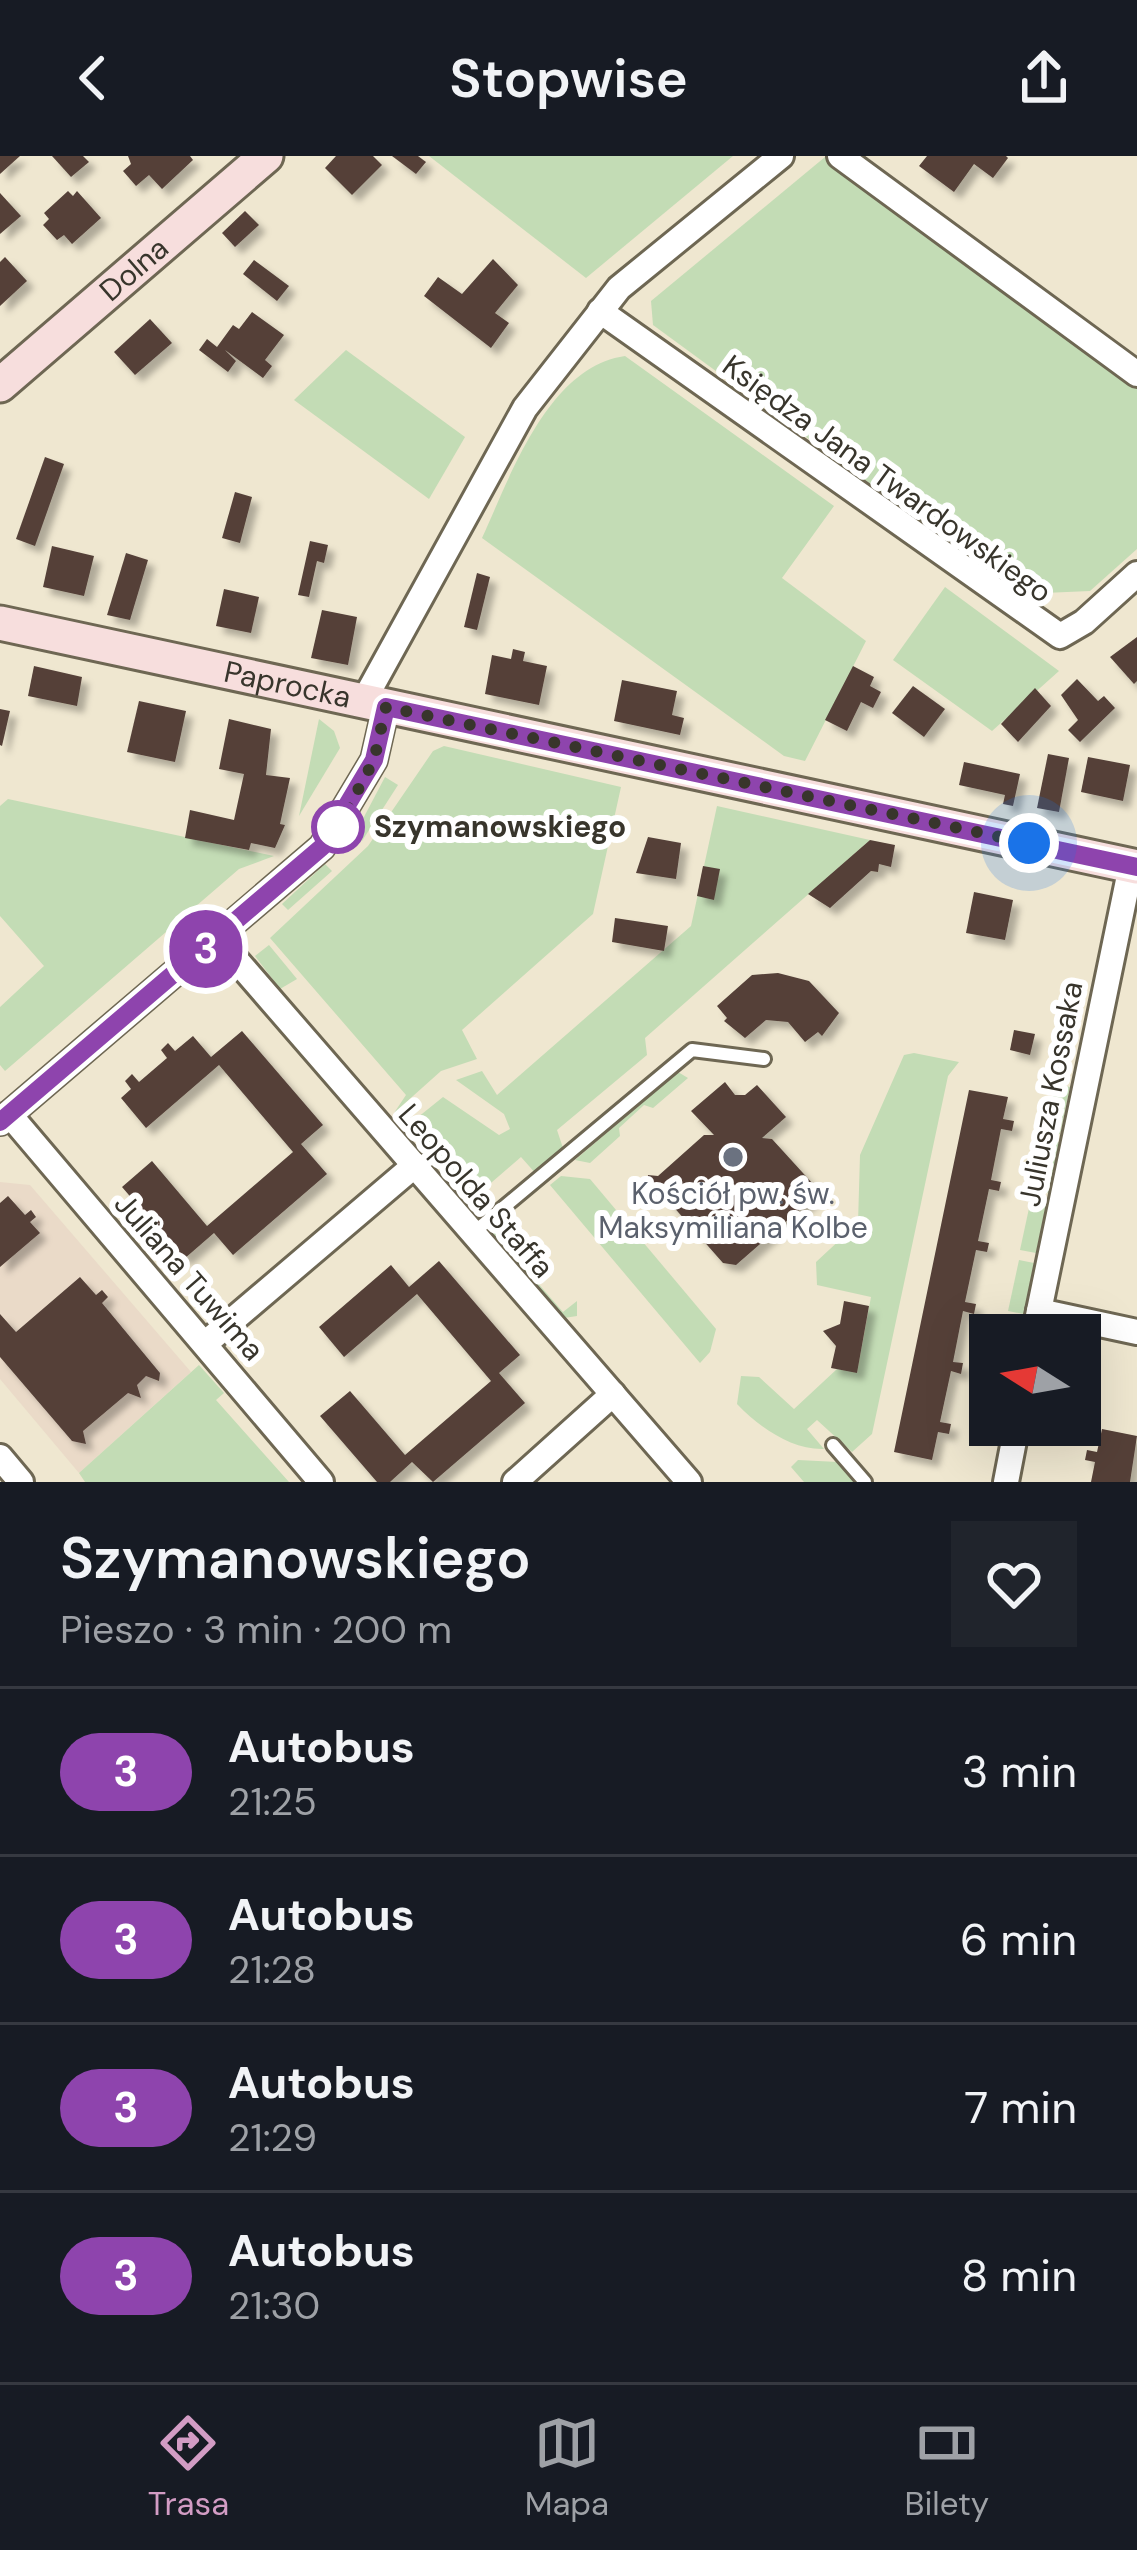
<!DOCTYPE html>
<html lang="pl">
<head>
<meta charset="utf-8">
<style>
  body { margin:0; font-family:"DM Sans",sans-serif; background:#20242c; color:#f1f3f6; height:100vh; display:flex; flex-direction:column; font-size:45px; white-space:nowrap }
  * { box-sizing:border-box; margin:0 }
  p { font-size:39px; color:#9ea1a6 }
  .icon { flex:none; width:66px; height:66px; fill:none; stroke:currentColor; stroke-width:2; stroke-linecap:round; stroke-linejoin:round }
  .map { position:relative; height:1326px; overflow:hidden }
  .side { display:flex; flex-direction:column; background:#171b24; flex:1 }
  .side>* { flex:none }
  .badge { padding:0 24px; border-radius:39px; font-size:42px; line-height:78px }
  .needle { width:78px; rotate:281deg }
  .buttons { position:absolute; left:969px; top:1158px; display:grid; gap:24px }
  .buttons a { display:grid; place-items:center; width:132px; height:132px; border-radius:0px; background:#171b24; box-shadow:0 12px 48px #0002; font-size:60px }
  .you { position:absolute; width:60px; height:60px; margin:-30px; border:9px solid #fff; border-radius:50%; background:#1a73e8; box-shadow:0 0 0 18px #1a73e833 }
  .map>.badge { position:absolute; translate:-50% -50%; box-shadow:0 0 0 6px #fff }
  .round { display:grid; place-items:center; flex:none; width:126px; height:126px; border-radius:0px; background:#20242c }
  .summary { display:flex; align-items:center; justify-content:space-between; height:204px; padding:0 60px }
  h1 { font-size:57px; font-weight:600; line-height:90px }
  ul { padding:0; list-style:none }
  li { display:flex; align-items:center; gap:36px; height:168px; padding:0 60px; border-top:3px solid #363941 }
  li div { flex:1 }
  li b { display:block; font-size:45px }
  li em { font-style:normal }
  li .badge { min-width:132px; font-weight:700; text-align:center }
  header { display:flex; justify-content:space-between; align-items:center; height:156px; padding:0 60px; background:#171b24; font-size:54px; font-weight:600 }
  .tabs { display:flex; justify-content:space-around; align-items:center; height:168px; border-top:3px solid #363941; background:#171b24; font-size:33px; color:#9ea1a6 }
  .tabs a { display:grid; justify-items:center; gap:6px }
  .tabs .selected { color:#d29cc4 }
  .map>svg:first-child { display:block }
</style>
</head>
<body>
<header><svg class="icon" aria-label="back" viewBox="0 0 24 24"><path d="M15 5l-7 7 7 7"/></svg>Stopwise<svg class="icon" aria-label="share" viewBox="0 0 24 24"><path d="M12 15V3M7 8l5-5 5 5M5 13v7h14v-7"/></svg></header>
<div class="map">
<svg width="1137" height="1326" viewBox="0 0 1137 1326">
  <defs>
    <filter id="shadow"><feDropShadow dx="7" dy="7" stdDeviation="3" flood-color="#0004"/></filter>
  </defs>
  <rect width="100%" height="100%" fill="#efe7d0"/>
  <path fill="#eadac8" d="M0 1026 30 1029 191 1216 79 1317 0 1223Z"/>
  <g fill="#c3dcb5">
    <path d="M429 0H733L586 122Z"/>
    <path d="M825 1 1137 229V393L1090 435 1021 438 653 169 651 145Z"/>
    <path d="M346 194 465 281 429 343 294 244Z"/>
    <path d="M625 200 834 350 782 422 866 485 805 605 784 600 482 382C511 319 548 211 625 200Z"/>
    <path d="M945 431 1059 515 992 575 893 504Z"/>
    <path d="M319 563 334 575 340 592 299 660Z"/>
    <path d="M444 590 621 631 593 758 462 874 477 903 441 915 394 957 406 939 270 782 368 690 433 595Z"/>
    <path d="M385 621 398 629 362 685 355 678Z"/>
    <path d="M8 643 274 700 239 713 5 915 0 909V851L44 810 0 760V650Z"/>
    <path d="M717 650 870 684 645 882 647 899 557 974 563 992 537 1019 521 1001 477 1039H466L407 970 443 941 499 979 510 973 504 958 456 924 482 915 497 939 691 770Z"/>
    <path d="M325 708 332 715 288 754 282 748Z"/>
    <path d="M269 789 297 823 280 833 255 800Z"/>
    <path d="M914 897 959 906 948 920 872 1278 852 1296 817 1264 807 1273 824 1293C791 1294 759 1271 737 1248L741 1220 759 1221 794 1253 837 1213 857 1216 871 1141 817 1129 816 1106 858 1067 860 999 904 899Z"/>
    <path d="M678 916 688 922 653 952 644 949 619 972 620 980 590 1007 575 1004Z"/>
    <path d="M1055 927 1070 931 1060 978 1045 974Z"/>
    <path d="M1043 983 1059 986 1049 1037 1033 1033Z"/>
    <path d="M561 1020 590 1023 716 1173 710 1196 700 1207 550 1029Z"/>
    <path d="M1031 1043 1047 1046 1036 1097 1020 1094Z"/>
    <path d="M502 1062 510 1066 496 1079 563 1156 577 1145V1160L564 1162 493 1079 495 1065Z"/>
    <path d="M1019 1104 1034 1107 1024 1158 1008 1155Z"/>
    <path d="M199 1209 224 1237 216 1244 289 1326H85L79 1317Z"/>
    <path d="M798 1304 838 1306 855 1326H804L791 1311Z"/>
  </g>
  <g fill="#544139" filter="url(#shadow)">
    <path d="M0 0H20L0 18Z"/>
    <path d="M52 0H83L89 6 71 21Z"/>
    <path d="M128 0H190L193 4 162 33 149 19 136 30 123 15 131 8Z"/>
    <path d="M336 0H373L382 9 352 39 325 12Z"/>
    <path d="M392 0H418L426 6 416 18Z"/>
    <path d="M927 0H1006L1008 2 993 22 974 8 954 36 919 10Z"/>
    <path d="M68 35 73 40 77 35 101 62 72 88 64 79 57 84 43 69 49 63 44 57Z"/>
    <path d="M0 37 21 60 0 78Z"/>
    <path d="M245 55 259 69 235 91 222 77Z"/>
    <path d="M5 101 27 125 0 150V106Z"/>
    <path d="M493 103 518 129 495 157 509 167 491 192 424 140 438 121 462 138Z"/>
    <path d="M254 104 289 130 277 145 243 118Z"/>
    <path d="M252 156 284 179 265 204 272 210 263 222 225 194 236 205 228 216 199 194 207 183 217 191 233 169 239 173Z"/>
    <path d="M150 163 172 187 135 219 114 196Z"/>
    <path d="M45 301 64 308 35 390 16 383Z"/>
    <path d="M235 336 252 341 240 387 222 382Z"/>
    <path d="M310 385 328 389 324 407 317 405 309 441 298 439Z"/>
    <path d="M52 390 94 400 84 440 43 431Z"/>
    <path d="M126 397 148 404 130 464 107 459Z"/>
    <path d="M477 417 490 421 477 474 464 471Z"/>
    <path d="M224 433 259 441 251 477 216 470Z"/>
    <path d="M322 454 357 461 348 509 311 502Z"/>
    <path d="M1137 481V525L1134 528 1110 501Z"/>
    <path d="M513 493 525 496 523 505 547 510 539 549 485 538 492 499 511 503Z"/>
    <path d="M34 510 82 521 77 550 28 540Z"/>
    <path d="M853 510 874 521 870 530 881 536 873 552 861 546 847 575 825 564Z"/>
    <path d="M1077 523 1098 545 1104 540 1115 552 1080 586 1068 574 1078 564 1061 539Z"/>
    <path d="M622 524 677 535 672 559 684 562 680 579 614 565Z"/>
    <path d="M913 530 945 553 924 581 892 557Z"/>
    <path d="M1035 532 1051 550 1018 586 1001 568Z"/>
    <path d="M139 545 186 555 175 606 127 596Z"/>
    <path d="M0 553 10 555 2 590 0 589Z"/>
    <path d="M229 563 271 573 266 619 290 622 280 668 285 669 275 692 251 687 249 694 185 682 190 654 234 664 244 618 219 613Z"/>
    <path d="M1048 598 1069 602 1059 656 1037 652Z"/>
    <path d="M1088 601 1130 609 1123 645 1081 636Z"/>
    <path d="M964 606 1020 618 1013 650 1003 648 1005 639 959 629Z"/>
    <path d="M648 681 681 687 676 723 636 717Z"/>
    <path d="M870 684 895 689 891 711 879 708 878 716 871 715 830 752 808 738Z"/>
    <path d="M703 710 720 713 714 744 697 740Z"/>
    <path d="M974 736 1013 744 1005 784 966 777Z"/>
    <path d="M615 762 668 770 664 795 612 786Z"/>
    <path d="M778 817 809 825 839 857 822 880 818 876 805 886 788 866 766 864 745 882 724 865 727 862 717 850 752 819Z"/>
    <path d="M1014 874 1035 878 1030 899 1010 894Z"/>
    <path d="M242 875 323 969 301 988 327 1018 233 1099 214 1077 184 1103 122 1031 152 1005 207 1070 293 996 219 909 146 972 121 942 131 933 125 925 132 918 139 926 167 902 161 894 168 887 175 895 193 880 211 901Z"/>
    <path d="M725 926 735 939H745L757 929 786 961 762 982 772 983 813 1028 822 1029 821 1041H814L736 1109 723 1107 656 1031 647 1030 648 1019 658 1020 704 979H714L691 955Z"/>
    <path d="M969 934 1008 941 1003 963 1014 965 1012 975 1001 973 991 1024 1001 1026 999 1035 989 1033 978 1085 989 1087 987 1096 976 1094 965 1146 976 1148 974 1158 963 1155 953 1206 963 1207 961 1218 951 1215 940 1266 951 1268 949 1278 938 1276 932 1304 894 1296Z"/>
    <path d="M8 1040 25 1059 31 1054 36 1061 30 1066 40 1077 0 1111V1047Z"/>
    <path d="M439 1105 520 1199 499 1217 525 1247 433 1326 412 1306 390 1326H377L320 1260 350 1235 405 1299 491 1225 417 1138 344 1201 319 1171 391 1109 409 1131Z"/>
    <path d="M80 1121 96 1139 102 1134 108 1141 102 1147 160 1217 159 1225 146 1220 137 1229 141 1242 128 1237 83 1275 86 1288 72 1285 0 1201V1158L16 1176Z"/>
    <path d="M844 1145 869 1150 857 1217 831 1212 836 1190 823 1175 840 1168Z"/>
    <path d="M1102 1273 1137 1280 1130 1326H1091L1095 1306 1085 1304 1087 1294 1097 1296Z"/>
  </g>
  <g fill="none" stroke-linecap="round" stroke-linejoin="round">
    <g stroke="#6e6753" stroke-width="18">
      <g id="lane">
        <path d="M473 1077 692 894 764 903"/>
        <path d="M833 1289 865 1326"/>
      </g>
    </g>
    <g stroke="#6e6753" stroke-width="30">
      <g id="street">
        <path d="M840 0 1137 218"/>
        <path d="M600 155 1060 480 1084 466 1137 418"/>
        <path d="M363 546 525 252 619 132 781 0"/>
        <path d="M218 783 689 1326"/>
        <path d="M9 958 321 1326"/>
        <path d="M0 966 322 691 374 604 386 551"/>
        <path d="M1039 1155 1137 1176"/>
        <path d="M1034 1179 1131 710"/>
        <path d="M207 1186 415 1009"/>
        <path d="M0 1301 21 1326"/>
        <path d="M515 1326 613 1238"/>
        <path d="M1006 1326 1017 1269"/>
      </g>
    </g>
    <g stroke="#6e6753" stroke-width="39">
      <g id="secondary">
        <path id="s1" d="M0 229 266 0"/>
        <path id="s2" d="M0 467 1137 711"/>
      </g>
    </g>
    <use href="#lane" stroke="#fff" stroke-width="12"/>
    <use href="#street" stroke="#fff" stroke-width="24"/>
    <use href="#secondary" stroke="#f7dedd" stroke-width="33"/>
  </g>
  <g fill="none" stroke-linecap="round" stroke-linejoin="round">
    <g stroke="#fff" stroke-width="27">
      <path id="line" d="M0 966 322 691 374 604 386 551 1137 711"/>
    </g>
    <use href="#line" stroke="#8e44ad" stroke-width="18"/>
    <path stroke="#38352c" stroke-width="12" stroke-dasharray="0 21.6" d="M338 671 374 604 386 551 1029 687"/>
  </g>
  <circle fill="#fff" stroke="#8e44ad" stroke-width="6" cx="338" cy="671" r="24"/>
  <circle fill="#6b7280" stroke="#fff" stroke-width="4.5" cx="733" cy="1001" r="12"/>
  <g text-anchor="middle" stroke-width="12" stroke-linejoin="round" paint-order="stroke">
    <g font-size="30" fill="#38352c" stroke="#fff">
      <text dy="10" stroke="none"><textPath href="#s1" startOffset="177">Dolna</textPath></text>
      <text transform="translate(887 323) rotate(36)" y="10">Księdza Jana Twardowskiego</text>
      <text dy="10" stroke="none"><textPath href="#s2" startOffset="294">Paprocka</textPath></text>
      <text transform="translate(1051 938) rotate(-79)" y="10">Juliusza Kossaka</text>
      <text transform="translate(476 1035) rotate(49)" y="10">Leopolda Staffa</text>
      <text transform="translate(189 1121) rotate(49)" y="10">Juliana Tuwima</text>
    </g>
    <g font-size="30" font-weight="bold" fill="#38352c" stroke="#fff" text-anchor="start">
      <text x="374" y="681">Szymanowskiego</text>
    </g>
    <g font-size="30" fill="#5b616d" stroke="#fff">
      <text x="733" y="1048">Kościół pw. św.<tspan x="733" dy="34">Maksymiliana Kolbe</tspan></text>
    </g>
  </g>
</svg>
<div class="buttons">
<a><svg class="needle" viewBox="-14 -14 28 28"><path d="M0-13l5 13h-10z" fill="#e53935"/><path d="M0 13l5-13h-10z" fill="#9ea1a6"/></svg></a>
</div>
<div class="you" style="left:1029px;top:687px"></div>
<b class="badge" style="left:206px;top:793px;background:#8e44ad;color:#fff">3</b>
</div>
<section class="side">
<div class="summary"><div><h1>Szymanowskiego</h1><p>Pieszo · 3 min · 200 m</p></div><a class="round"><svg class="icon" aria-label="heart" viewBox="0 0 24 24"><path d="M12 20l-8-8c-3-5 5-10 8-4 3-6 11-1 8 4z"/></svg></a></div>
<ul>
<li><span class="badge" style="background:#8e44ad;color:#fff">3</span><div><b>Autobus</b><p>21:25</p></div><em>3 min</em></li>
<li><span class="badge" style="background:#8e44ad;color:#fff">3</span><div><b>Autobus</b><p>21:28</p></div><em>6 min</em></li>
<li><span class="badge" style="background:#8e44ad;color:#fff">3</span><div><b>Autobus</b><p>21:29</p></div><em>7 min</em></li>
<li><span class="badge" style="background:#8e44ad;color:#fff">3</span><div><b>Autobus</b><p>21:30</p></div><em>8 min</em></li>
</ul>
</section>
<nav class="tabs">
<a class="selected"><svg class="icon" aria-label="directions" viewBox="0 0 24 24"><path d="M12 3l9 9-9 9-9-9zM9 14v-3h6M13 9l2 2-2 2"/></svg>Trasa</a>
<a><svg class="icon" aria-label="map" viewBox="0 0 24 24"><path d="M3 6l6-2 6 2 6-2v14l-6 2-6-2-6 2zM9 4v14M15 6v14"/></svg>Mapa</a>
<a><svg class="icon" aria-label="tickets" viewBox="0 0 24 24"><path d="M3 7h18v10H3zM15 7v10"/></svg>Bilety</a>
</nav>
</body>
</html>
